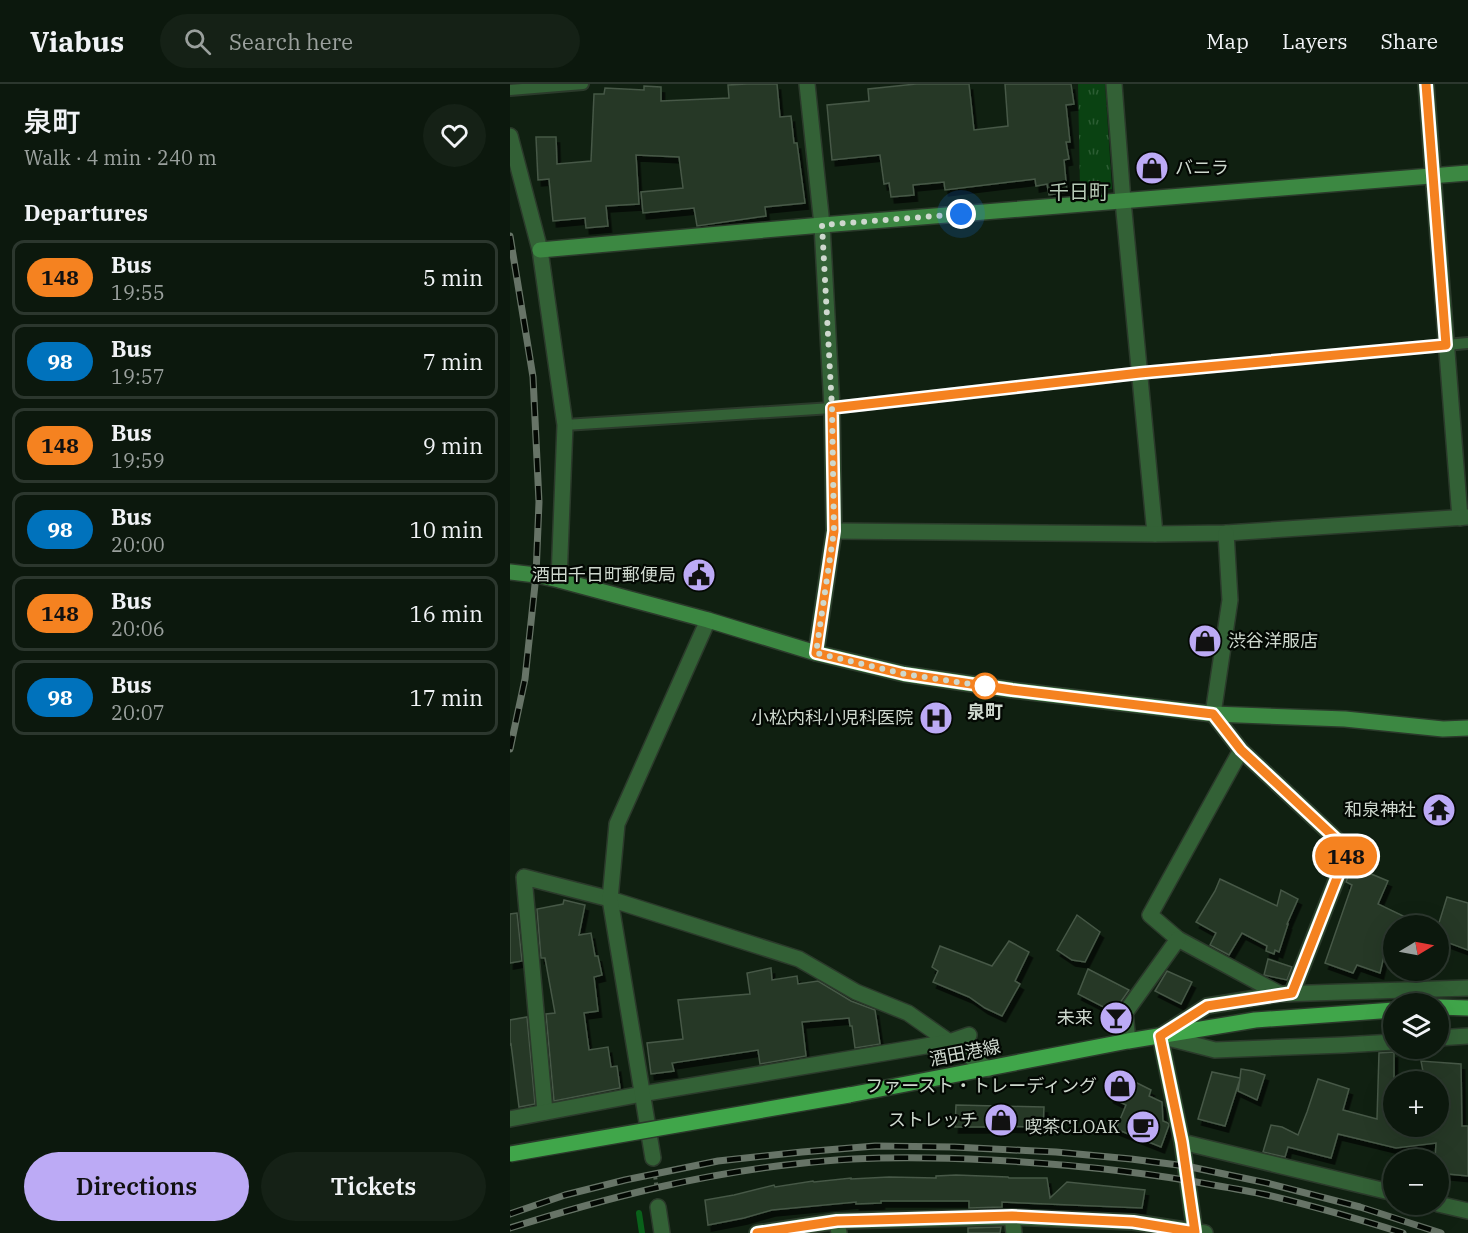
<!DOCTYPE html>
<html lang="en">
<head>
<meta charset="utf-8">
<style>
  body { margin:0; font-family:"IBM Plex Serif","Noto Sans JP",serif; background:#152116; color:#f1f3f6; height:100vh; display:flex; flex-direction:column; font-size:22px; white-space:nowrap }
  * { box-sizing:border-box; margin:0 }
  p { font-size:20px; color:#9aa09d }
  .icon { flex:none; width:33px; height:33px; fill:none; stroke:currentColor; stroke-width:2; stroke-linecap:round; stroke-linejoin:round }
  .map { position:relative; flex:1; overflow:hidden }
  .details { display:flex; flex-direction:column; background:#0c180d; width:510px }
  .details>* { flex:none }
  .badge { padding:0 12px; border-radius:20px; font-size:21px; line-height:39px }
  .needle { width:39px; rotate:80deg }
  .buttons { position:absolute; left:873px; top:831px; display:grid; gap:12px }
  .buttons a { display:grid; place-items:center; width:66px; height:66px; border-radius:50%; background:#0c180d; box-shadow:0 6px 24px #0002,0 0 0 2px #2c372e; font-size:30px }
  .you { position:absolute; width:30px; height:30px; margin:-15px; border:4px solid #fff; border-radius:50%; background:#1a73e8; box-shadow:0 0 0 9px #1a73e833 }
  .map>.badge { position:absolute; translate:-50% -50%; box-shadow:0 0 0 3px #fff }
  h2 { padding:0 24px; font-size:22px; line-height:54px }
  .round { display:grid; place-items:center; flex:none; width:63px; height:63px; border-radius:32px; background:#152116 }
  .summary { display:flex; align-items:center; justify-content:space-between; height:102px; padding:0 24px }
  h1 { font-size:28px; font-weight:600; line-height:45px }
  .primary-button { display:flex; gap:12px; margin-top:auto; padding:12px 24px }
  .primary-button a { flex:1; height:69px; border-radius:36px; background:#bcaaf5; color:#111; font-size:24px; font-weight:600; line-height:69px; text-align:center }
  .primary-button a+a { background:#152116; color:#f1f3f6 }
  ul { padding:0; list-style:none }
  li { display:flex; align-items:center; gap:18px; height:75px; margin:0 12px 9px; padding:0 12px; border:3px solid #2c372e; border-radius:12px }
  li div { flex:1 }
  li b { display:block; font-size:22px }
  li em { font-style:normal }
  li .badge { min-width:66px; font-weight:700; text-align:center }
  header { display:flex; align-items:center; gap:36px; box-sizing:border-box; height:84px; padding:0 30px; background:#0c180d; border-bottom:2px solid #2c372e }
  header strong { font-size:28px }
  nav { display:flex; gap:33px; margin-inline-start:auto; font-size:21px }
  .search { width:420px; height:54px; background:#152116; display:flex; align-items:center; gap:15px; box-sizing:border-box; padding:0 21px; border-radius:33px; color:#9aa09d; font-size:22px }
  main { display:flex; flex:1; min-height:0 }
  .map>svg:first-child { display:block }
</style>
</head>
<body>
<header>
<strong>Viabus</strong>
<div class="search"><svg class="icon" aria-label="search" viewBox="0 0 24 24"><circle cx="10" cy="10" r="6"/><path d="M15 15l6 6"/></svg>Search here</div>
<nav><a>Map</a><a>Layers</a><a>Share</a></nav>
</header>
<main>
<section class="details">
<div class="summary"><div><h1>泉町</h1><p>Walk · 4 min · 240 m</p></div><a class="round"><svg class="icon" aria-label="heart" viewBox="0 0 24 24"><path d="M12 20l-8-8c-3-5 5-10 8-4 3-6 11-1 8 4z"/></svg></a></div>
<h2>Departures</h2>
<ul>
<li><span class="badge" style="background:#f58220;color:#111">148</span><div><b>Bus</b><p>19:55</p></div><em>5 min</em></li>
<li><span class="badge" style="background:#0072bc;color:#fff">98</span><div><b>Bus</b><p>19:57</p></div><em>7 min</em></li>
<li><span class="badge" style="background:#f58220;color:#111">148</span><div><b>Bus</b><p>19:59</p></div><em>9 min</em></li>
<li><span class="badge" style="background:#0072bc;color:#fff">98</span><div><b>Bus</b><p>20:00</p></div><em>10 min</em></li>
<li><span class="badge" style="background:#f58220;color:#111">148</span><div><b>Bus</b><p>20:06</p></div><em>16 min</em></li>
<li><span class="badge" style="background:#0072bc;color:#fff">98</span><div><b>Bus</b><p>20:07</p></div><em>17 min</em></li>
</ul>
<div class="primary-button"><a>Directions</a><a>Tickets</a></div>
</section>
<div class="map">
<svg width="958" height="1149" viewBox="0 0 958 1149">
  <defs>
    <pattern id="grass-tufts" width="24" height="20" patternUnits="userSpaceOnUse" patternTransform="scale(1.5)"><rect width="24" height="20" fill="#0a4212"/><path d="M3 7l-1-3M5 7V3M7 7l1-3M15 17l-1-3M17 17v-4M19 17l1-3" fill="none" stroke="#2c5d33"/></pattern>
    <filter id="shadow"><feDropShadow dx="3.5" dy="6" stdDeviation="0" flood-color="#0009"/></filter>
  </defs>
  <rect width="100%" height="100%" fill="#102011"/>
  <path fill="url(#grass-tufts)" d="M568 0H595L602 105 570 106Z"/>
  <g fill="none" stroke-linecap="round" stroke-linejoin="round">
    <path stroke="#09611a" stroke-width="6" d="M129 1129 132 1149"/>
  </g>
  <g fill="#263727" stroke="#465846" stroke-width="1.5" filter="url(#shadow)">
    <path d="M237 0H267L270 33 281 32 284 59H287L295 119 255 123 256 132 187 142 184 124 133 129 131 108 173 104 169 73 126 71 129 120 96 122 98 142 76 144 75 134 43 137 39 95 28 96 26 53H46L47 80 81 77 84 10H94L95 4 134 6V2L151 3V17L219 14 218 1Z"/>
    <path d="M406 0H459L464 46 498 42 495 0H561L564 20 556 21 560 58H556L559 75 554 76 557 108 539 111 537 100 526 102 525 95 435 106 434 98 403 101 404 111 381 113 379 99 374 100 370 71 322 76 317 21 359 17 358 5Z"/>
    <path d="M842 782 878 797 868 820 914 842H884V876L874 872 870 889 847 881 843 889 815 879 842 801 836 798Z"/>
    <path d="M710 795 767 822 771 806 788 815 777 840H778L769 868 765 866 764 870 756 867 757 862 732 849 719 871 700 861 706 849 686 838 705 807Z"/>
    <path d="M937 813 958 819V866L928 855V842Z"/>
    <path d="M54 816 75 821 69 851 81 849 85 872H88L92 891 84 893 88 927 74 929 79 966 98 963 101 983 107 982 110 1004 44 1017 36 930 45 929 35 874H31L27 825 53 820Z"/>
    <path d="M7 829 12 877 0 879V830Z"/>
    <path d="M567 831 590 848 575 878 562 876 547 866Z"/>
    <path d="M499 857 519 868 505 897 510 900 492 932 475 924 459 913 423 898 428 887 422 883 430 862 482 882Z"/>
    <path d="M758 875 782 883 777 896 754 891Z"/>
    <path d="M261 884 262 896 287 892 288 900 308 897 341 917 365 926 370 960 345 964 342 942H340L339 934 292 938 296 972 250 980 248 966 162 979 164 987 141 990 137 959 173 955 168 916 240 910 237 889Z"/>
    <path d="M578 885 619 906 607 923 605 929 568 910Z"/>
    <path d="M657 887 682 898 671 920 645 907Z"/>
    <path d="M17 933 25 1020 9 1023 1 960 0 961V936Z"/>
    <path d="M884 968V1042H928V998H915L911 977 951 980 952 1042H958V1092L928 1089V1076H925L926 1059 886 1064 828 1050 821 1074 778 1063 775 1073 753 1068 761 1041 772 1043 788 1051 797 1028 808 995 839 1005 833 1026 867 1035 869 969Z"/>
    <path d="M731 985 743 987 755 991 747 1016 728 1007 730 995 715 1042 688 1035 702 988 730 994Z"/>
    <path d="M609 990 641 1006 639 1012 652 1018 653 1037 658 1039 659 1041 651 1063 606 1045 616 1021 600 1013Z"/>
    <path d="M446 1021 534 1023 533 1043 480 1042V1043H445Z"/>
    <path d="M446 1091 498 1093 499 1094H537L540 1114 557 1098 635 1106 632 1124 492 1118V1123L459 1124V1117H371V1119L346 1120V1118L262 1126 234 1134 198 1141 195 1116 224 1111 264 1101 265 1103 303 1097 304 1098 341 1094V1095L379 1093 426 1094V1092Z"/>
    <path d="M491 1143 490 1149H458V1144Z"/>
  </g>
  <g fill="none" stroke-linecap="round" stroke-linejoin="round">
    <g stroke="#2b3a2b" stroke-width="14">
      <g id="lane">
        <path d="M0 6 73 0"/>
        <path d="M55 341 322 324 630 289 958 259"/>
      </g>
    </g>
    <g stroke="#2b3a2b" stroke-width="18">
      <g id="street">
        <path d="M297 0 312 141 322 324 324 447 306 569"/>
        <path d="M604 0 613 117 645 450"/>
        <path d="M916 0 950 434"/>
        <path d="M0 52 30 166 55 341 49 496"/>
        <path d="M324 447 645 450 716 449 958 433"/>
        <path d="M716 449 720 516 703 630 731 666 838 766 782 909"/>
        <path d="M731 666 640 831 668 855 770 910"/>
        <path d="M650 952 697 922 770 910 958 904"/>
        <path d="M650 952 705 966 833 961 884 958"/>
        <path d="M928 954 958 952"/>
        <path d="M618 957 615 929 668 855"/>
        <path d="M35 1028 14 793 100 815 289 875 346 908 398 929 478 985"/>
        <path d="M0 1035 132 1010 439 958 459 951"/>
        <path d="M672 1058 884 1109"/>
        <path d="M143 1074 100 815 107 740 198 536"/>
        <path d="M928 1120 958 1127"/>
        <path d="M148 1123 152 1149"/>
        <path d="M502 1133 623 1138 695 1149"/>
        <path d="M327 1137 502 1133 504 1149"/>
        <path d="M247 1149 327 1137 329 1149"/>
      </g>
    </g>
    <g stroke="#2b3a2b" stroke-width="18">
      <g id="secondary">
        <path d="M30 166 312 141 958 89"/>
        <path d="M0 488 26 491 49 496 198 536 306 569 394 590 502 606 703 630 835 635 933 645 958 644"/>
        <path d="M650 952 672 1058 685 1149"/>
      </g>
    </g>
    <g stroke="#2b3a2b" stroke-width="18">
      <g id="primary">
        <path d="M928 923 958 924"/>
        <path d="M339 1011 618 957 745 936 884 926"/>
      </g>
    </g>
    <path stroke="#546254" stroke-width="4" stroke-dasharray="4.5 3" stroke-linecap="butt" d="M145 1091 147 1107"/>
    <use href="#lane" stroke="#336136" stroke-width="10"/>
    <use href="#street" stroke="#336136" stroke-width="15"/>
    <use href="#secondary" stroke="#3c8842" stroke-width="15"/>
    <use href="#primary" stroke="#40a64a" stroke-width="15"/>
    <g stroke="#677467" stroke-width="7">
      <g id="rail">
        <path d="M0 152 23 293 29 418 26 491 15 595 0 665"/>
        <path d="M0 1130 55 1111 115 1096 208 1077 292 1068 365 1062 444 1063 546 1068 621 1075 676 1082 757 1099 850 1123 931 1149"/>
        <path d="M0 1144C96 1114 193 1089 294 1079 355 1072 419 1073 481 1076 556 1080 629 1087 703 1101 721 1104 739 1107 757 1111 803 1122 848 1135 893 1149"/>
      </g>
    </g>
    <use href="#rail" stroke="#030803" stroke-width="4.5" stroke-dasharray="14" stroke-linecap="butt"/>
    <g stroke="#2b3a2b" stroke-width="18" stroke-linecap="butt">
      <path id="primary-bridge" d="M0 1070 339 1011"/>
    </g>
    <use href="#primary-bridge" stroke="#40a64a" stroke-width="15"/>
  </g>
  <g fill="none" stroke-linecap="round" stroke-linejoin="round">
    <g stroke="#fff" stroke-width="14">
      <path id="line" d="M247 1149 327 1137 502 1132 623 1138 685 1148 672 1058 650 952 697 922 782 909 838 766 731 666 703 630 502 606 394 590 306 569 324 447 322 324 630 289 936 261 916 0"/>
    </g>
    <use href="#line" stroke="#f58220" stroke-width="9"/>
    <path stroke="#ced8ce" stroke-width="6" stroke-dasharray="0 10.8" d="M451 130 312 141 322 324 324 447 306 569 394 590 480 603 475 602"/>
  </g>
  <defs>
    <g id="shop-disc" transform="scale(1.725)"><circle r="9.5" fill="#bcaaf5" stroke="#030803"/><path d="M-5-2.5h2.3a2.7 3.5 0 0 1 5.4 0H5L5.5 6h-11ZM-1.5-2.5h3a1.5 2.3 0 0 0-3 0Z" fill="#111"/></g>
    <g id="civic-disc" transform="scale(1.725)"><circle r="9.5" fill="#bcaaf5" stroke="#030803"/><path d="M-.6-6.5H3V-4.5H.6V-3L4-1V1h2V6H-6V1h2V-1L-.6-3ZM-1.2 2.5V6h2.4V2.5Z" fill="#111"/></g>
    <g id="hospital-disc" transform="scale(1.725)"><circle r="9.5" fill="#bcaaf5" stroke="#030803"/><path d="M-5-5h3v3.5h4V-5h3V5h-3V1.5h-4V5h-3Z" fill="#111"/></g>
    <g id="temple-disc" transform="scale(1.725)"><circle r="9.5" fill="#bcaaf5" stroke="#030803"/><path d="M0-6L5-2H3V0L6.5 2.5H4V6H1.5V3h-3V6H-4V2.5H-6.5L-3 0V-2H-5Z" fill="#111"/></g>
    <g id="bar-disc" transform="scale(1.725)"><circle r="9.5" fill="#bcaaf5" stroke="#030803"/><path d="M-6-5H6L.8 .8V4.5H3.5V6h-7V4.5H-.8V.8Z" fill="#111"/></g>
    <g id="cafe-disc" transform="scale(1.725)"><circle r="9.5" fill="#bcaaf5" stroke="#030803"/><path d="M-5.5-4.5H6V0H3Q3 3.5 0 3.5H-2.5Q-5.5 3.5-5.5 0ZM3-3.2v2h1.7v-2ZM-6 4.5H4V6H-6Z" fill="#111"/></g>
  </defs>
  <g fill-rule="evenodd">
    <use href="#shop-disc" x="642" y="84"/>
    <use href="#civic-disc" x="189" y="491"/>
    <use href="#shop-disc" x="695" y="557"/>
    <use href="#hospital-disc" x="426" y="634"/>
    <use href="#temple-disc" x="929" y="726"/>
    <use href="#bar-disc" x="606" y="934"/>
    <use href="#shop-disc" x="610" y="1002"/>
    <use href="#shop-disc" x="491" y="1036"/>
    <use href="#cafe-disc" x="633" y="1043"/>
  </g>
  <circle fill="#fff" stroke="#f58220" stroke-width="3" cx="475" cy="602" r="12"/>
  <g text-anchor="middle" stroke-width="4.5" stroke-linejoin="round" paint-order="stroke">
    <g font-size="18" fill="#ced8ce" stroke="#030803" text-anchor="end">
      <text x="665" y="90" text-anchor="start">バニラ</text>
      <text x="166" y="497">酒田千日町郵便局</text>
      <text x="718" y="563" text-anchor="start">渋谷洋服店</text>
      <text x="403" y="640">小松内科小児科医院</text>
      <text x="906" y="732">和泉神社</text>
      <text x="583" y="940">未来</text>
      <text x="587" y="1008">ファースト・トレーディング</text>
      <text x="468" y="1042">ストレッチ</text>
      <text x="610" y="1049">喫茶CLOAK</text>
    </g>
    <g font-size="18" font-weight="bold" fill="#ced8ce" stroke="#030803">
      <text x="475" y="634">泉町</text>
    </g>
    <g font-size="18" fill="#ced8ce" stroke="#030803">
      <text transform="translate(455 969) rotate(-11)" y="6">酒田港線</text>
    </g>
    <g font-size="20" fill="#b6cab6" stroke="#030803">
      <text x="569" y="115">千日町</text>
    </g>
  </g>
</svg>
<div class="buttons">
<a><svg class="needle" viewBox="-14 -14 28 28"><path d="M0-13l5 13h-10z" fill="#e53935"/><path d="M0 13l5-13h-10z" fill="#9aa09d"/></svg></a>
<a><svg class="icon" aria-label="layers" viewBox="0 0 24 24"><path d="M12 4l9 5-9 5-9-5zM3 14l9 5 9-5"/></svg></a>
<a>+</a>
<a>−</a>
</div>
<div class="you" style="left:451px;top:130px"></div>
<b class="badge" style="left:836px;top:772px;background:#f58220;color:#111">148</b>
</div>
</main>
</body>
</html>
